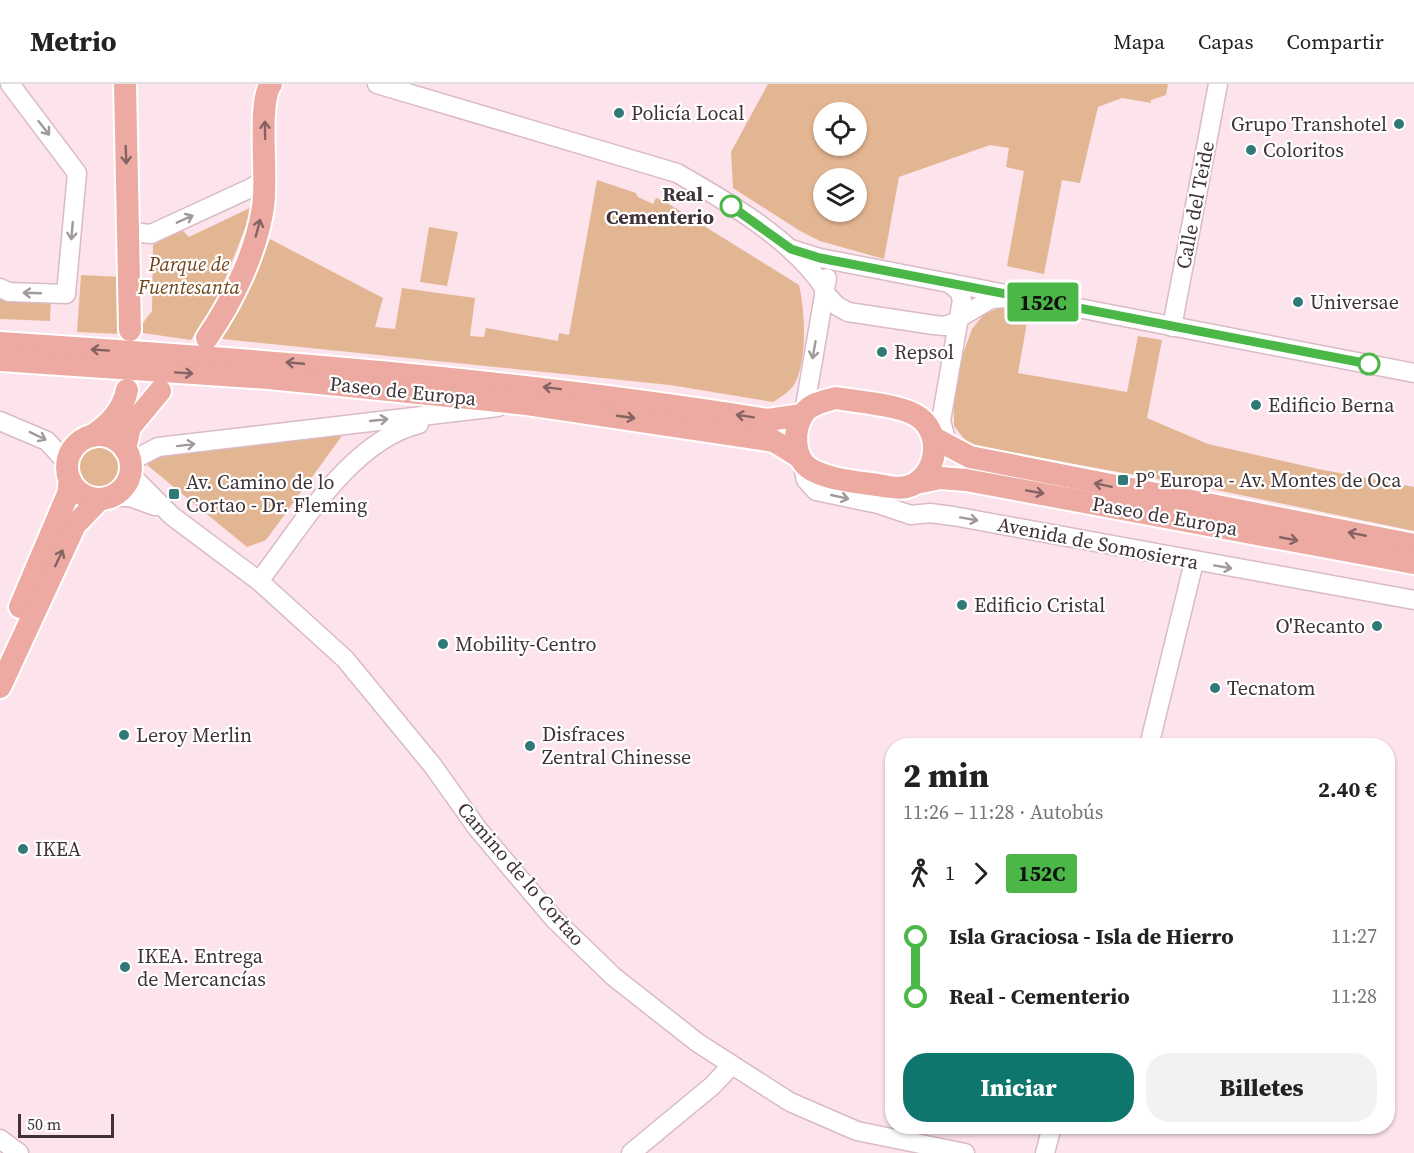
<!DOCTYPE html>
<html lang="es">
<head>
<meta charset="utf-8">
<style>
  body { margin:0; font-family:"Source Serif 4",serif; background:#f2f2f2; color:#222; height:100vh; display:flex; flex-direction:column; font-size:22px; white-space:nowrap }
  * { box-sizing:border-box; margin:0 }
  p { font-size:20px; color:#767676 }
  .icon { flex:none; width:33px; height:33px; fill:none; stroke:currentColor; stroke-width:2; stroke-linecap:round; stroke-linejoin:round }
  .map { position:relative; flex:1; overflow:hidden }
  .side { position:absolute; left:885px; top:654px; width:510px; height:396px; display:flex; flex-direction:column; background:#fff; border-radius:24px; box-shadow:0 2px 4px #0004 }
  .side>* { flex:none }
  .badge { padding:0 12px; border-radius:4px; font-size:21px; line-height:39px }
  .buttons { position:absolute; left:813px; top:18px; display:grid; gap:12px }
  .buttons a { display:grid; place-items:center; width:54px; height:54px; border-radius:50%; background:#fff; box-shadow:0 2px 4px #0004; font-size:30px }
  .scale { position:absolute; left:18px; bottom:15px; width:96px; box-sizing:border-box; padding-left:6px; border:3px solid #403338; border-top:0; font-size:16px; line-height:21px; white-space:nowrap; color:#403338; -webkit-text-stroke:4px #fff; paint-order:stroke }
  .map>.badge { position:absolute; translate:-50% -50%; box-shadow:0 0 0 3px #fff }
  .legs { display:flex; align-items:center; gap:9px; height:66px; padding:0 18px; font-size:20px }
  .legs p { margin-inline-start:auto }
  .headline { display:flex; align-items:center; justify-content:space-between; height:102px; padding:0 18px }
  h1 { font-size:33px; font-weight:800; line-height:45px }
  .action { display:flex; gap:12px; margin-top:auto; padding:12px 18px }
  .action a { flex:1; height:69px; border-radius:24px; background:#0f766e; color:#fff; font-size:24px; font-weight:800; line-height:69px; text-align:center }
  .action a+a { background:#f2f2f2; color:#222 }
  ul { padding:0 18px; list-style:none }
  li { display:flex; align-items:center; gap:21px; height:60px; font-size:22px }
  li i { display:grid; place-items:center; width:9px; height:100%; margin:0 8px; background:currentColor }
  li i::after { content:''; width:15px; height:15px; margin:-8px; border:4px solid; border-radius:50%; background:#fff }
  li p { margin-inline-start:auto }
  li:first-child i { background:linear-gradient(#0000 50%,currentColor 0) }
  li:last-child i { background:linear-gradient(currentColor 50%,#0000 0) }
  header { display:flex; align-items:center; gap:36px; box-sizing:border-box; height:84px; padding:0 30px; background:#fff; border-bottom:2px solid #e0e0e0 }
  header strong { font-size:28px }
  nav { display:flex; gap:33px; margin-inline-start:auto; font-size:21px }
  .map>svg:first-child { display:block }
</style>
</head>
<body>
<header>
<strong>Metrio</strong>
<nav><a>Mapa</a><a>Capas</a><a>Compartir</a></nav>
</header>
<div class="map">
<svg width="1414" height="1069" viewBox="0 0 1414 1069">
  <rect width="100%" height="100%" fill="#fde3ec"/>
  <g fill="#e3b693" fill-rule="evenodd">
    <path d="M768 0H1168L1166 11 1151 16V19L1122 14 1098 23 1080 99 1062 96 1044 190 1007 182 1024 87 1006 83 1009 64 990 61 899 93 884 175 820 157 800 147 733 104 731 68ZM824 28H856V62H824ZM824 94H856V128H824Z"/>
    <path d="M597 96 636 109 638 113 653 120 656 114 664 117 799 201C805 227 807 269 797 295 793 306 782 312 773 318L670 301 222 255 270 155 383 214 375 243 395 245 402 204 475 214 470 252 484 253 486 244 558 257 559 249 569 251Z"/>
    <path d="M254 122 215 220 191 256 136 248 152 227 153 161 182 146 189 153Z"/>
    <path d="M429 143 458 148 447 202 420 198Z"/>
    <path d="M81 191 123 193 120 250 77 248Z"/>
    <path d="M0 215H51L50 237 0 235Z"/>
    <path d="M1002 223 1029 227 1018 289 1127 308 1138 252 1162 256 1147 334 1208 360 1318 385 1414 403V447L1212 405 969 361 954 342 953 298 972 245 984 230Z"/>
    <path d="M347 345 266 456 247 463 147 381 158 371Z"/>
    <circle cx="100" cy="385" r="23"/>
  </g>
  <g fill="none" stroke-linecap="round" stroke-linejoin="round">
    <g stroke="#d9bac5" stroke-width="21">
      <g id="minor">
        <path d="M377 0 677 89C728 118 792 155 825 205"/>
        <path d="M130 148 151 150 253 103 265 94"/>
        <path d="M791 165 820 174 1414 289"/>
        <path d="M0 204 9 208 66 210 77 89 10 0"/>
        <path d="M824 208 837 222 848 228 934 241 945 242 958 237"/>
        <path d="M959 234 991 215 1006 214"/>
        <path d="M1172 243 1218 0"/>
        <path d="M804 328 827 194"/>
        <path d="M0 337 47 357 67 379"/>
        <path d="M948 363 941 337 962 216 959 207 949 199"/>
        <path d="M131 377 158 363 498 323"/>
        <path d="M802 378 806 396 816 407 878 420 911 431 930 429 953 432 1414 516"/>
        <path d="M131 391 172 432 259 497 345 575 433 682 477 744 554 835 614 893 698 959 790 1018 857 1047 965 1069"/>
        <path d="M111 413H130L155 422"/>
        <path d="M259 497C301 443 350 357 419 340"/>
        <path d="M1149 662 1194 478"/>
        <path d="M0 1055 19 1069"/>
        <path d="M631 1069 712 1002 731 982"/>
        <path d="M1045 1069 1052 1042"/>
      </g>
    </g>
    <g stroke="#fff" stroke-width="26">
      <g id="major">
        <path d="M125 0 130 246"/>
        <path d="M207 254C233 216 256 169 263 123 268 94 257 19 271 0"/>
        <path d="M0 259C259 276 512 295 768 336L802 331"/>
        <path d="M0 276 269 294 527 320 774 357 798 372"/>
        <path d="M836 314C858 318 904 321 920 334 944 352 936 396 906 403 898 405 891 403 883 402 861 398 832 397 812 386 793 376 792 346 804 329 811 319 825 317 836 314Z"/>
        <circle cx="99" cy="383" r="32"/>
        <path d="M92 352C109 341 123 326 127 306"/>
        <path d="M934 354 970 373 1414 461"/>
        <path d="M125 365 130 343 160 307"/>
        <path d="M916 399 940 394 966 396 1414 479"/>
        <path d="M20 523 68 410 70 396"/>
        <path d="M0 603 75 441 99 416"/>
      </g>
    </g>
    <use href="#minor" stroke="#fff" stroke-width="18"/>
    <use href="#major" stroke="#edaaa3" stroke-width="22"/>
  </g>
  <defs><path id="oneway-shaft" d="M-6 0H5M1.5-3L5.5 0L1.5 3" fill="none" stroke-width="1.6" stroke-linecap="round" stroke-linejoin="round" transform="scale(1.5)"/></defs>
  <g stroke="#a0999c">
    <use href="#oneway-shaft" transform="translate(44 44) rotate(52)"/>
    <use href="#oneway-shaft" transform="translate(185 135) rotate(-24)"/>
    <use href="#oneway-shaft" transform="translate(72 147) rotate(95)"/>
    <use href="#oneway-shaft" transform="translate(32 209) rotate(-178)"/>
    <use href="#oneway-shaft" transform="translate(814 266) rotate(100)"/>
    <use href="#oneway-shaft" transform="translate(379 336) rotate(-6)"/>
    <use href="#oneway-shaft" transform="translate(38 352) rotate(26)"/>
    <use href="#oneway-shaft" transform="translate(186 361) rotate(-7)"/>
    <use href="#oneway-shaft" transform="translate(840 413) rotate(13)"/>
    <use href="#oneway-shaft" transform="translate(969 435) rotate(10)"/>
    <use href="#oneway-shaft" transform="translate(1223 483) rotate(10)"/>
  </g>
  <g stroke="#856363">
    <use href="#oneway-shaft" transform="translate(265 46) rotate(-91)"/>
    <use href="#oneway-shaft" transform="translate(126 71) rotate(88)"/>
    <use href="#oneway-shaft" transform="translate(258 144) rotate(-75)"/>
    <use href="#oneway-shaft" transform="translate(100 266) rotate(-176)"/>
    <use href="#oneway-shaft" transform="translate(295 279) rotate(-175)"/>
    <use href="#oneway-shaft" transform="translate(184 289) rotate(4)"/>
    <use href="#oneway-shaft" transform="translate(552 304) rotate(-173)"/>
    <use href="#oneway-shaft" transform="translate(745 332) rotate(-171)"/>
    <use href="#oneway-shaft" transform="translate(626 333) rotate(8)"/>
    <use href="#oneway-shaft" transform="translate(1103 401) rotate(-168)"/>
    <use href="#oneway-shaft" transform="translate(1035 408) rotate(10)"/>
    <use href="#oneway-shaft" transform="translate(1357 450) rotate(-169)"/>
    <use href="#oneway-shaft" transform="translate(1289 455) rotate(11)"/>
    <use href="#oneway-shaft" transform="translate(59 474) rotate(-65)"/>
  </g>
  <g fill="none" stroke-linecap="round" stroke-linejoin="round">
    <g stroke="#fff" stroke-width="14">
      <path id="line-1" d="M731 122 791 165 820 174 1369 280"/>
    </g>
    <use href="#line-1" stroke="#4ab747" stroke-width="9"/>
  </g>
  <g fill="#307977" stroke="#fff" stroke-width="2">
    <circle cx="619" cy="29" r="6"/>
    <circle cx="1399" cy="40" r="6"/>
    <circle cx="1251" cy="66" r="6"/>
    <circle cx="1298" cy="218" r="6"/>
    <circle cx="882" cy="268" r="6"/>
    <circle cx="1256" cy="321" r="6"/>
    <rect x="1117" y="390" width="12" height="12" rx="3"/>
    <rect x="168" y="404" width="12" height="12" rx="3"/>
    <circle cx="962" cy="521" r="6"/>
    <circle cx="1377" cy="542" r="6"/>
    <circle cx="443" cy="560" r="6"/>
    <circle cx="1215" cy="604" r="6"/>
    <circle cx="124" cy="651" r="6"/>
    <circle cx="530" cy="662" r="6"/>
    <circle cx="23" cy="765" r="6"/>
    <circle cx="125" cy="883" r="6"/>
  </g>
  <g fill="#fff" stroke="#4ab747" stroke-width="3">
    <circle cx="731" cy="122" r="10"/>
    <circle cx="1369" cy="280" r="10"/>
  </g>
  <g text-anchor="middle" stroke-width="4.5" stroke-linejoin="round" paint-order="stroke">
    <g font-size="20" fill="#403338" stroke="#fff" text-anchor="start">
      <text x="631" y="36">Policía Local</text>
      <text x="1387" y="47" text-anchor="end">Grupo Transhotel</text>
      <text x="1263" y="73">Coloritos</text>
      <text x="1310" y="225">Universae</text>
      <text x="894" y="275">Repsol</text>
      <text x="1268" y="328">Edificio Berna</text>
      <text x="1135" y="403">Pº Europa - Av. Montes de Oca</text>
      <text x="186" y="405">Av. Camino de lo<tspan x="186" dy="23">Cortao - Dr. Fleming</tspan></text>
      <text x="974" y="528">Edificio Cristal</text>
      <text x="1365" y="549" text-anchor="end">O'Recanto</text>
      <text x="455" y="567">Mobility-Centro</text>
      <text x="1227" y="611">Tecnatom</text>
      <text x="542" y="657">Disfraces<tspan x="542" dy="23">Zentral Chinesse</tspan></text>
      <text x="136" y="658">Leroy Merlin</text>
      <text x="35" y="772">IKEA</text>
      <text x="137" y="879">IKEA. Entrega<tspan x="137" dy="23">de Mercancías</tspan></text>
    </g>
    <g font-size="20" font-weight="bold" fill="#403338" stroke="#fff" text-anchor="end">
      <text x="714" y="117">Real -<tspan x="714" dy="23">Cementerio</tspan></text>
    </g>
    <g font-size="20" fill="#403338" stroke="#fff">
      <text transform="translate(1195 121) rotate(-79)" y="7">Calle del Teide</text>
      <text transform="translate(403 307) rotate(6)" y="7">Paseo de Europa</text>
      <text transform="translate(1165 432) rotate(10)" y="7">Paseo de Europa</text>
      <text transform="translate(1098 459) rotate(11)" y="7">Avenida de Somosierra</text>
      <text transform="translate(521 790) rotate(49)" y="7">Camino de lo Cortao</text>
    </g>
    <g font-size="20" font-style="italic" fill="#72451a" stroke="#fff">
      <text x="189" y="187">Parque de<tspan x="189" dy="23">Fuentesanta</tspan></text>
    </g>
  </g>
</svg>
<div class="buttons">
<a><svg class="icon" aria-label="locate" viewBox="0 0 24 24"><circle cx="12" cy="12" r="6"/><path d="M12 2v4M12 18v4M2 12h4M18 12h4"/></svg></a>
<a><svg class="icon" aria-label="layers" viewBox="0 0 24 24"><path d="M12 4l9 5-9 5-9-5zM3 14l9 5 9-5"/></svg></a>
</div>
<div class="scale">50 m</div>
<b class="badge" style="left:1043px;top:218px;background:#4ab747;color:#111">152C</b>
<section class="side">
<div class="headline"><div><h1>2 min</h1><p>11:26 – 11:28 · Autobús</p></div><b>2.40 €</b></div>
<div class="legs"><svg class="icon" aria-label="walk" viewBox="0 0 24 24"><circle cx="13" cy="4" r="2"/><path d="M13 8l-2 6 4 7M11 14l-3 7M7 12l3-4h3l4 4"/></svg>1<svg class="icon" aria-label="forward" viewBox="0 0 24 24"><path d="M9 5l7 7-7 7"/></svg><b class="badge" style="background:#4ab747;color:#111">152C</b></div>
<ul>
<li><i style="color:#4ab747"></i><b>Isla Graciosa - Isla de Hierro</b><p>11:27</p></li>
<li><i style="color:#4ab747"></i><b>Real - Cementerio</b><p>11:28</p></li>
</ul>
<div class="action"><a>Iniciar</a><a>Billetes</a></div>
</section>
</div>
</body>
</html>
